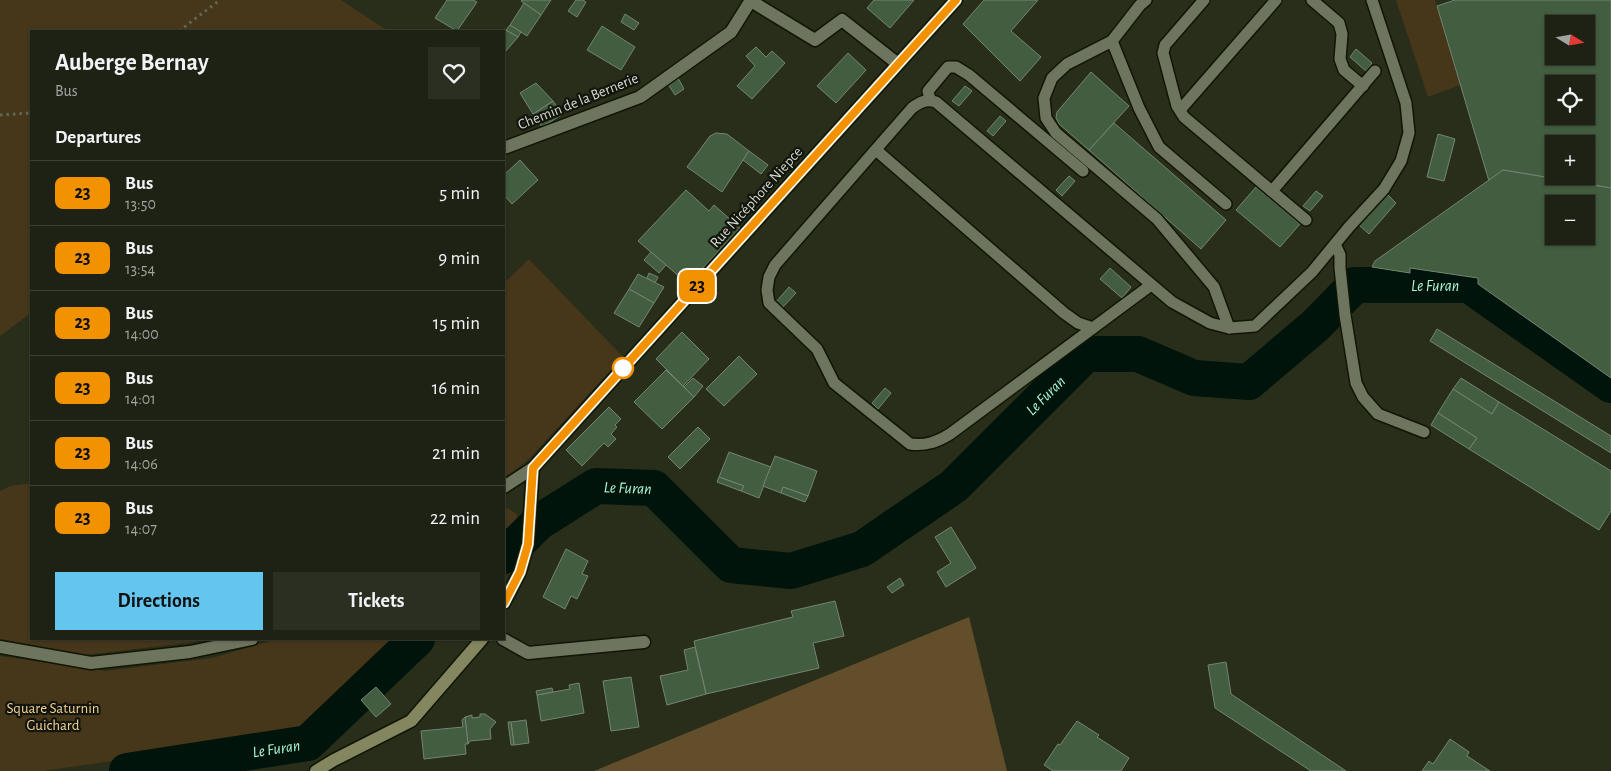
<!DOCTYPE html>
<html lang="en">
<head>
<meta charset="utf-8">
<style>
  body { margin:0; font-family:"Alegreya Sans",sans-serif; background:#2b2f22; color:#f1f3f6; height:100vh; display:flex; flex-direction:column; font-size:19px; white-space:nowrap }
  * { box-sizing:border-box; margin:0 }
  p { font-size:16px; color:#a1a4a0 }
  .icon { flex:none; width:28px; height:28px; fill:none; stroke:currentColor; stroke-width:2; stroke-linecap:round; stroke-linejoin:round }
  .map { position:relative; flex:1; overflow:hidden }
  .sheet { position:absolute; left:30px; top:30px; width:475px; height:610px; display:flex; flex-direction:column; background:#1e2214; border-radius:0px; box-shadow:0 1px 4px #0004,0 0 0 1px #3c3f34 }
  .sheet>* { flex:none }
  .badge { padding:0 10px; border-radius:8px; font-size:18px; line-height:32px }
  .needle { width:32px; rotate:101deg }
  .fabs { position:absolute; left:1545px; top:15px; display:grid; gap:10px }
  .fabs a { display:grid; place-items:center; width:50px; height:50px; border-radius:0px; background:#1e2214; box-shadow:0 1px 4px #0004,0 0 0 1px #3c3f34; font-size:25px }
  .map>.badge { position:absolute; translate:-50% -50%; box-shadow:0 0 0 2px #fff }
  h2 { padding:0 25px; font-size:19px; line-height:45px }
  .round { display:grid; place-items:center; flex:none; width:52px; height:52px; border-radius:0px; background:#2b2f22 }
  .headline { display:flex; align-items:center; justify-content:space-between; height:85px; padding:0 25px }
  h1 { font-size:24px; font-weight:700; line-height:38px }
  .cta { display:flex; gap:10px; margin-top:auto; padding:10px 25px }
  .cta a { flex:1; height:58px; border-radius:0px; background:#64c5ee; color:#111; font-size:20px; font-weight:700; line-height:58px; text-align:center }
  .cta a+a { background:#2b2f22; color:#f1f3f6 }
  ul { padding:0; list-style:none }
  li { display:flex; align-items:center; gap:15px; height:65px; padding:0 25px; border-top:1px solid #3c3f34 }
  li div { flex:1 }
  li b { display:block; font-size:19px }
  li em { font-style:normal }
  li .badge { min-width:55px; font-weight:700; text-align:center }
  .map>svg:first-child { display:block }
</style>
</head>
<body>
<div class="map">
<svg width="1611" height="771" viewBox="0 0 1611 771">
  <rect width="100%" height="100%" fill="#282e1a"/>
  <g fill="#46361a">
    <path d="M0 0H341L388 31H31V313L0 336Z"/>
    <path d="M1396 0H1435L1460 85 1428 97Z"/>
    <path d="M529 259 623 357 528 460 504 478V283Z"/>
    <path d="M31 483V639H206L194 642 85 655 0 639V491L10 486Z"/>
    <path d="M504 506 517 514V526L504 540Z"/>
    <path d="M277 639H406L354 689 339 696 329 710 295 738 210 747 43 771H0V656L105 671 212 658Z"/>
  </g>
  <path fill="#624e2b" d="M969 617 1007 771H594Z"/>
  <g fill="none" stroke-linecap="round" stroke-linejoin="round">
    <g stroke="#01140b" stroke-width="36">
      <path id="s1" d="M504 556 539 522 596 486 654 488 731 565 791 571 862 549 954 486 1086 354H1138L1194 378 1249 382 1316 325 1355 285H1469L1611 385"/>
      <path id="s2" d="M127 771 308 743 417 639"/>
    </g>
  </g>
  <g fill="#425d40" stroke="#748572" fill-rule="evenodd">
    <path d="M447 0H473L477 2 457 31 435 18Z"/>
    <path d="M522 0H551L541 15 521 1Z"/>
    <path d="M576 0H583L586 2 577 17 568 11Z"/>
    <path d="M874 0H914L890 28 867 8Z"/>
    <path d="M984 0H1038L1011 31 1041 57 1020 81 963 24Z"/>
    <path d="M1455 0H1611V188L1503 170 1489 181 1437 6ZM1554 24H1586V56H1554ZM1554 84H1586V116H1554ZM1554 144H1586V176H1554Z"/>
    <path d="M524 3 541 15 527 36 510 25Z"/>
    <path d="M625 14 639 23 634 30 621 22Z"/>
    <path d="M510 25 521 32 518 37 506 30Z"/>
    <path d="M602 26 635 47 621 70 587 50Z"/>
    <path d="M504 29 518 37 505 52 503 31Z"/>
    <path d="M756 47 766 57 772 51 785 63 752 99 737 86 755 66 746 56Z"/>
    <path d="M1356 49 1372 63 1366 71 1350 57Z"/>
    <path d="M848 53 866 70 836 103 817 86Z"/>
    <path d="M1091 72 1129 106 1089 150 1059 124 1056 118 1057 112Z"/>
    <path d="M678 78 684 89 675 95 668 84Z"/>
    <path d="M536 83 553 101 533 114 520 93Z"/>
    <path d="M965 86 972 91 959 106 952 101Z"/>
    <path d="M553 101 563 114 542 127 533 114Z"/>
    <path d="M1000 116 1006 121 993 136 987 131Z"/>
    <path d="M1114 123 1226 220 1201 249 1089 150Z"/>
    <path d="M716 133 727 134 749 151 722 192 687 167 710 136Z"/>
    <path d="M1438 134 1455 139 1444 181 1427 177Z"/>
    <path d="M749 151 768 165 761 174 743 160Z"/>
    <path d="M520 160 538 180 512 204 504 195V175Z"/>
    <path d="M1503 170 1611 188V378L1478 284V278L1410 268V273L1372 267 1375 261ZM1554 204H1586V236H1554Z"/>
    <path d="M1069 176 1075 181 1062 196 1056 190Z"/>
    <path d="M1256 187 1300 224 1280 247 1236 210Z"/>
    <path d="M686 190 709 211 714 205 740 228 688 284 638 241Z"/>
    <path d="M1316 191 1323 196 1310 211 1303 206Z"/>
    <path d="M1387 194 1396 203 1369 234 1359 225Z"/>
    <path d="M651 252 666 265 659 273 644 260Z"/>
    <path d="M1110 268 1131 287 1122 298 1100 279Z"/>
    <path d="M649 273 658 277 655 283 647 278Z"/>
    <path d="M638 274 664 287 654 303 629 289Z"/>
    <path d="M789 287 796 293 782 308 776 302Z"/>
    <path d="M629 289 654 303 639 327 614 313Z"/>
    <path d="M1437 329 1611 436V453L1430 341Z"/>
    <path d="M682 332 709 359 683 386 656 359Z"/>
    <path d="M739 356 757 374 724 406 706 389Z"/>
    <path d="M666 370 694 397 662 429 634 402Z"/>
    <path d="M693 378 703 386 694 397 684 387Z"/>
    <path d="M1461 378 1499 402 1492 414 1453 389Z"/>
    <path d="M885 388 891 393 878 409 872 403Z"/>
    <path d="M1453 389 1492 414 1499 402 1611 471V511L1599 530 1469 449 1477 438 1438 413Z"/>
    <path d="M609 407 621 419 615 425 617 427 611 434 616 439 608 447 604 443 582 466 566 450Z"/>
    <path d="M1438 413 1477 438 1469 449 1431 425Z"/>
    <path d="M698 427 710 439 680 469 668 457Z"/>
    <path d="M729 452 771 467 759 498 741 491 744 486 719 477Z"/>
    <path d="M775 456 817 471 808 496 783 487 781 493 763 486Z"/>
    <path d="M719 477 744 486 741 491 717 482Z"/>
    <path d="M783 487 808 496 805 502 781 493Z"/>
    <path d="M951 527 976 568 946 587 937 572 951 563 935 537Z"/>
    <path d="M566 549 588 561 582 574 588 576 577 599 571 596 565 609 543 597Z"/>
    <path d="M900 578 904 585 892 593 887 587Z"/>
    <path d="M835 601 844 636 813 643 819 668 706 694 694 641 793 617 791 611Z"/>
    <path d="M695 647 706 694 667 705 660 676 688 670 684 650Z"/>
    <path d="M1226 662 1231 694 1346 771H1311L1215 708 1208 665Z"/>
    <path d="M631 677 639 727 611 731 603 681Z"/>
    <path d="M579 683 584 713 541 721 537 695 570 689 569 685Z"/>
    <path d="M376 687 391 704 376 717 361 700Z"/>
    <path d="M552 688 553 692 537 695 536 691Z"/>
    <path d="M480 714H485L496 722 490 729 491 739 470 741 468 744 465 717 472 715V718L480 717Z"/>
    <path d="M465 717 468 744H465L466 754 424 759 421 731 463 727 462 720Z"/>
    <path d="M526 720 529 743 514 745 511 722Z"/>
    <path d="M1077 721 1099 735 1097 737 1129 758 1121 771H1053L1044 765 1058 744 1060 745Z"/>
    <path d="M508 722H511L514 745H511Z"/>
    <path d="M1450 739 1469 752 1467 756 1490 771H1422L1429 761 1433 764Z"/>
  </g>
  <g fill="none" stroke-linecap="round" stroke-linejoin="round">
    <g stroke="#111604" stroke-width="14">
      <g id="lane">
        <path d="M1146 0 1140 5 1112 41 1067 64 1052 78 1044 98 1046 118 1056 133 1157 219 1214 287 1229 328"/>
        <path d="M1204 0 1165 45 1163 53 1177 106 1184 117 1306 220"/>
        <path d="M1312 0 1339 23 1342 34 1340 59 1344 70 1363 86"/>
        <path d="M1112 41 1139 108 1159 147 1226 204"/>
        <path d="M930 100 928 91 948 67H956L969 75 1083 171"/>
        <path d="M1180 110 1276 0"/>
        <path d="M876 150 1064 313 1078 323 1093 328"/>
        <path d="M1272 191 1375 71"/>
        <path d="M1335 244 1340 255V268L1345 315 1356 383 1363 397 1378 414 1424 432"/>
        <path d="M1151 285 950 434C937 442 926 446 910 444L834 383 817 349 769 303 767 290 769 277 775 265 912 108C920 102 926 99 936 102L1172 302 1210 323 1229 328 1255 326 1312 272 1349 227 1384 189 1401 161 1409 133 1406 103 1372 0"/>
      </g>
    </g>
    <g stroke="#111604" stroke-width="15">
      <g id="street">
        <path d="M751 1 815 40 842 20 898 64"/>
        <path d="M504 148 640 97 731 32 751 0"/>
        <path d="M504 487 533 468"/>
        <path d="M503 639 528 653 644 642"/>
        <path d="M0 647 91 663 190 652 252 639"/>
      </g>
    </g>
    <g stroke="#111604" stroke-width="15">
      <g id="secondary">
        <path d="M504 603 520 572 528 544 533 468 956 0"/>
        <path d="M316 771 334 760 411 721 482 639"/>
      </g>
    </g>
    <g stroke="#616755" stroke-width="3" stroke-dasharray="2.5 4" stroke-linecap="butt">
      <path d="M179 31 220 0"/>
      <path d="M0 115 31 113"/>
    </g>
    <use href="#lane" stroke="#6e755f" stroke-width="11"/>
    <use href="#street" stroke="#6e755f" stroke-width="12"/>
    <use href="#secondary" stroke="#84865f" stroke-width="12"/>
  </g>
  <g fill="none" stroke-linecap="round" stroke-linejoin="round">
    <g stroke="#fff" stroke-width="11">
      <path id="line" d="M504 603 520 572 528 544 533 468 956 0"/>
    </g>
    <use href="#line" stroke="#f39200" stroke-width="8"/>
  </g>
  <circle fill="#fff" stroke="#f39200" stroke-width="2.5" cx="623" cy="368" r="10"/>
  <g text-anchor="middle" stroke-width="4.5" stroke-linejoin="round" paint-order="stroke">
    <g font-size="15" fill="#d4d8cc" stroke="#12150c">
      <text transform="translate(578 101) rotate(-22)" y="5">Chemin de la Bernerie</text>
      <text transform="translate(756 197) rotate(-48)" y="5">Rue Nicéphore Niepce</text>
    </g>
    <g font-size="15" fill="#f5d094" stroke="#12150c">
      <text x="53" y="713">Square Saturnin<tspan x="53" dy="17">Guichard</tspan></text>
    </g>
    <g font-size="16" font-style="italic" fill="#acf7d5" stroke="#12150c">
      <text dy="6" stroke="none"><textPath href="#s1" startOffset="1108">Le Furan</textPath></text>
      <text dy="6" stroke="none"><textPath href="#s1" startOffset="658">Le Furan</textPath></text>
      <text dy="6" stroke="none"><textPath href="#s1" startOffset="148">Le Furan</textPath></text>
      <text dy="6" stroke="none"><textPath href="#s2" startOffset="151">Le Furan</textPath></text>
    </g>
  </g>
</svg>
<div class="fabs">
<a><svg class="needle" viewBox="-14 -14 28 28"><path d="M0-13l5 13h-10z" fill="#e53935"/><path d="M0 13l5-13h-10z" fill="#a1a4a0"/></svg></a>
<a><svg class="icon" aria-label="locate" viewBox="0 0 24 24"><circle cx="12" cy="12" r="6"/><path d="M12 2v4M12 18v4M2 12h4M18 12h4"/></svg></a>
<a>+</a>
<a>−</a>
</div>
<b class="badge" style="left:697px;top:286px;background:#f39200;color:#111">23</b>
<section class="sheet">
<div class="headline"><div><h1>Auberge Bernay</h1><p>Bus</p></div><a class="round"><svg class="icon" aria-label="heart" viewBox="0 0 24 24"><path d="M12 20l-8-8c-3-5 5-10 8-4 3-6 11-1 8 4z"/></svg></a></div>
<h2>Departures</h2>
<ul>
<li><span class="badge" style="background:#f39200;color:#111">23</span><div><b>Bus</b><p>13:50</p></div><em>5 min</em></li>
<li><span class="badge" style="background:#f39200;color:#111">23</span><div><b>Bus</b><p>13:54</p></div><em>9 min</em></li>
<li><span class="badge" style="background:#f39200;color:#111">23</span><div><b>Bus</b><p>14:00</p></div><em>15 min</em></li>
<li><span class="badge" style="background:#f39200;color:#111">23</span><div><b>Bus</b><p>14:01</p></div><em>16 min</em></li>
<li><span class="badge" style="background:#f39200;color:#111">23</span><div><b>Bus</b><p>14:06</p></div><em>21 min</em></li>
<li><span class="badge" style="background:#f39200;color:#111">23</span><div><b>Bus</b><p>14:07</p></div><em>22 min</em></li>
</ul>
<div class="cta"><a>Directions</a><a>Tickets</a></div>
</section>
</div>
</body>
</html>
